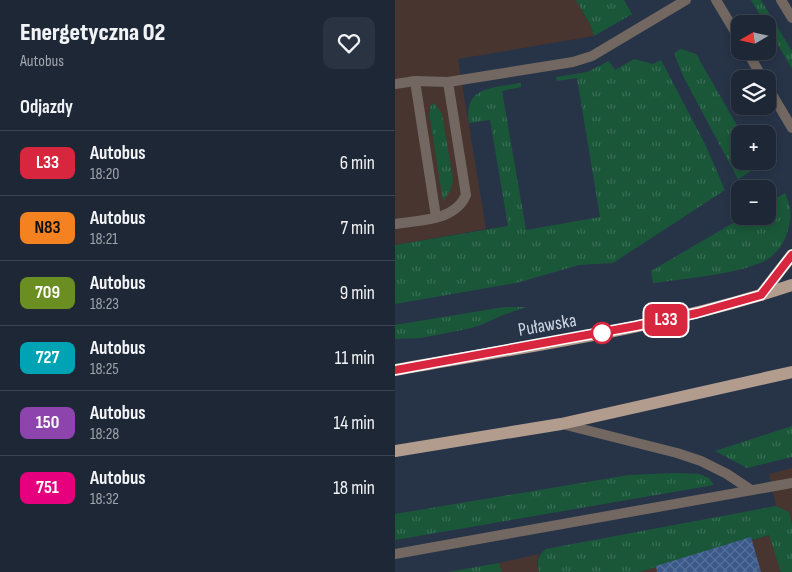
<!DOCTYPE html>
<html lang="pl">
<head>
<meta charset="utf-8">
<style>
  body { margin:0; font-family:"Sofia Sans Condensed",sans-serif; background:#2a3342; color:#f1f3f6; height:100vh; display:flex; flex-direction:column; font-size:19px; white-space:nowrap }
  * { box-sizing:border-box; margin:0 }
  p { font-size:16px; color:#a0a5ad }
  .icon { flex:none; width:28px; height:28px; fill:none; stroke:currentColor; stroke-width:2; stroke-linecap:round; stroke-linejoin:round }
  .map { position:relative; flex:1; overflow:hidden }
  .panel { display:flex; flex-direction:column; background:#1d2736; width:395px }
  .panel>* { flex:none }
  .badge { padding:0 10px; border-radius:8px; font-size:18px; line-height:32px }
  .needle { width:32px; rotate:261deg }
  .controls { position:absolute; left:336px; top:15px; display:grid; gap:10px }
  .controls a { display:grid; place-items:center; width:45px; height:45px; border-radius:10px; background:#1d2736; box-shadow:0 2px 8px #0003,0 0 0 1px #3b4451; font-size:25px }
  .map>.badge { position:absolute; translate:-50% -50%; box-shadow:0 0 0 2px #fff }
  h2 { padding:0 20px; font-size:19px; line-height:45px }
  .round { display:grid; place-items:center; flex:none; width:52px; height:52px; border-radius:10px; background:#2a3342 }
  .head { display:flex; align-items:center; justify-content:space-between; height:85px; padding:0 20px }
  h1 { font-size:24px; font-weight:800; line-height:38px }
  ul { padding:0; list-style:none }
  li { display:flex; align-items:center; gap:15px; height:65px; padding:0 20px; border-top:1px solid #3b4451 }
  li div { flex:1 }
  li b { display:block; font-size:19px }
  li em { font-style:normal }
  li .badge { min-width:55px; font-weight:700; text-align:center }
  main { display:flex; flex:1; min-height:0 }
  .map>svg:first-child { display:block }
</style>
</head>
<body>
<main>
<section class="panel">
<div class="head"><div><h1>Energetyczna 02</h1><p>Autobus</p></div><a class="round"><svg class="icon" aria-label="heart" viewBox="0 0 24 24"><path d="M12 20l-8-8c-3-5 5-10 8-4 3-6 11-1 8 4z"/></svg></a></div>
<h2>Odjazdy</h2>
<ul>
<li><span class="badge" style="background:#d7263d;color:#fff">L33</span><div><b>Autobus</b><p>18:20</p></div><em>6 min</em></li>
<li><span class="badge" style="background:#f58220;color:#111">N83</span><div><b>Autobus</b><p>18:21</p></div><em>7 min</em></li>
<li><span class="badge" style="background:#6b8e23;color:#fff">709</span><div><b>Autobus</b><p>18:23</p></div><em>9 min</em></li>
<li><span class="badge" style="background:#00a3b4;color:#fff">727</span><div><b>Autobus</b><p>18:25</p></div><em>11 min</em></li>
<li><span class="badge" style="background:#8e44ad;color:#fff">150</span><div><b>Autobus</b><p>18:28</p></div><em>14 min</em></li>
<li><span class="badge" style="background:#e6007e;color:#fff">751</span><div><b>Autobus</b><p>18:32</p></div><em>18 min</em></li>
</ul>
</section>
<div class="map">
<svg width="397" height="572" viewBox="0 0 397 572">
  <defs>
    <pattern id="grass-tufts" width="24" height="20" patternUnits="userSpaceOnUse" patternTransform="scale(1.25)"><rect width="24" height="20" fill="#1a5739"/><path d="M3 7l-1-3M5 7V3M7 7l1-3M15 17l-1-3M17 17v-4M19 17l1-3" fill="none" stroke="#3a6e56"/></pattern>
    <pattern id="building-cross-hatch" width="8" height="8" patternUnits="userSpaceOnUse" patternTransform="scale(1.25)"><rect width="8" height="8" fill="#3a5989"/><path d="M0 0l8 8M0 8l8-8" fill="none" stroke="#55709a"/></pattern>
  </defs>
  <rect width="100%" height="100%" fill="#273448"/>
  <g fill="#493530">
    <path d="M0 0H181L196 26 199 36 63 59 91 229 0 245Z"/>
    <path d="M397 468V524L394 512 381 506 374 474Z"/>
    <path d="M375 535 386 572H244Z"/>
    <path d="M144 554 142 561 144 572H107L104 563Z"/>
  </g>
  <g fill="url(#grass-tufts)">
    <path d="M181 0H229L237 14 199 36 196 26Z"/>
    <path d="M356 0H366L397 51V69L373 28 372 24H370Z"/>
    <path d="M286 49 301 54 347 134H345V161H363L366 165 343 179 288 76 279 53Z"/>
    <path d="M239 59 258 64 266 60 310 144 330 190 218 263 184 265 121 283 0 304V245L113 226 95 120 74 123C68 86 98 88 126 83V87L107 91 131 230 205 217 182 78 162 81 161 77 192 72 214 61 220 70Z"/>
    <path d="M39 103 47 114 58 180 55 191 48 201 35 118V107Z"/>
    <path d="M390 193C397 210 397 216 392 233 389 242 385 249 377 256 358 273 285 279 258 283L256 271 350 216H372L373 203Z"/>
    <path d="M109 307H131L108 315 86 325 72 329 26 338 0 339V325Z"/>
    <path d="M397 426V457L352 468 320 451Z"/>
    <path d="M280 473 304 474 314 478 319 485 0 540V514L234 475Z"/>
    <path d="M381 506 394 512 397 524V572H386L374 535 244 572H144C142 561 142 556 151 549Z"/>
    <path d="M104 563 107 572H53Z"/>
  </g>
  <path fill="url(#building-cross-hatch)" d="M356 537 366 572H262L261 566Z"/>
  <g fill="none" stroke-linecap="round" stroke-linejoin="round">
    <g stroke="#736861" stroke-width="10">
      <path d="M20 81 41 217"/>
      <path d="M0 84 20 81 53 82 178 62 197 56 291 0"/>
      <path d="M0 224C25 220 60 221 71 195L53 82"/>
      <path d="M167 424 282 453 306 461 332 474 356 490"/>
      <path d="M0 554 397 483"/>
    </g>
    <g stroke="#736861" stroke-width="10">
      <path d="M321 0 345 40"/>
      <path d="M386 0 397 18"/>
      <path d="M352 51 368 79"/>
      <path d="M372 86 397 128"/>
    </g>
    <g stroke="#b29c8d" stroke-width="12">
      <path d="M366 295 397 255"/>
      <path d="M0 370C133 346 268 328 397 285"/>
      <path d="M0 451 166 424 397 372"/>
    </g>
  </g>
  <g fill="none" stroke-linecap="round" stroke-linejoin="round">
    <g stroke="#fff" stroke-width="11">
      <path id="line" d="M0 370 241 326 302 313 366 295 397 255"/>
    </g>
    <use href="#line" stroke="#d7263d" stroke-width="8"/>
  </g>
  <circle fill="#fff" stroke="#d7263d" stroke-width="2.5" cx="207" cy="333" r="10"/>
  <g text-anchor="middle" stroke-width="4" stroke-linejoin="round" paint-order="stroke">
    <g font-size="19" fill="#ced6e3" stroke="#273448">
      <text transform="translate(152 324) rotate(-10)" y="7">Puławska</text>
    </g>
  </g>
</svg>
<div class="controls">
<a><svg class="needle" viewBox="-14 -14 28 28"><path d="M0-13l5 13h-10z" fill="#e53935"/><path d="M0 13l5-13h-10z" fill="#a0a5ad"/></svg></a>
<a><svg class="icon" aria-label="layers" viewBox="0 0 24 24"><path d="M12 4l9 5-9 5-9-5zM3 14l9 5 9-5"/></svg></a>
<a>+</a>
<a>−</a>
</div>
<b class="badge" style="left:271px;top:320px;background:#d7263d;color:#fff">L33</b>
</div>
</main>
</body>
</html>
